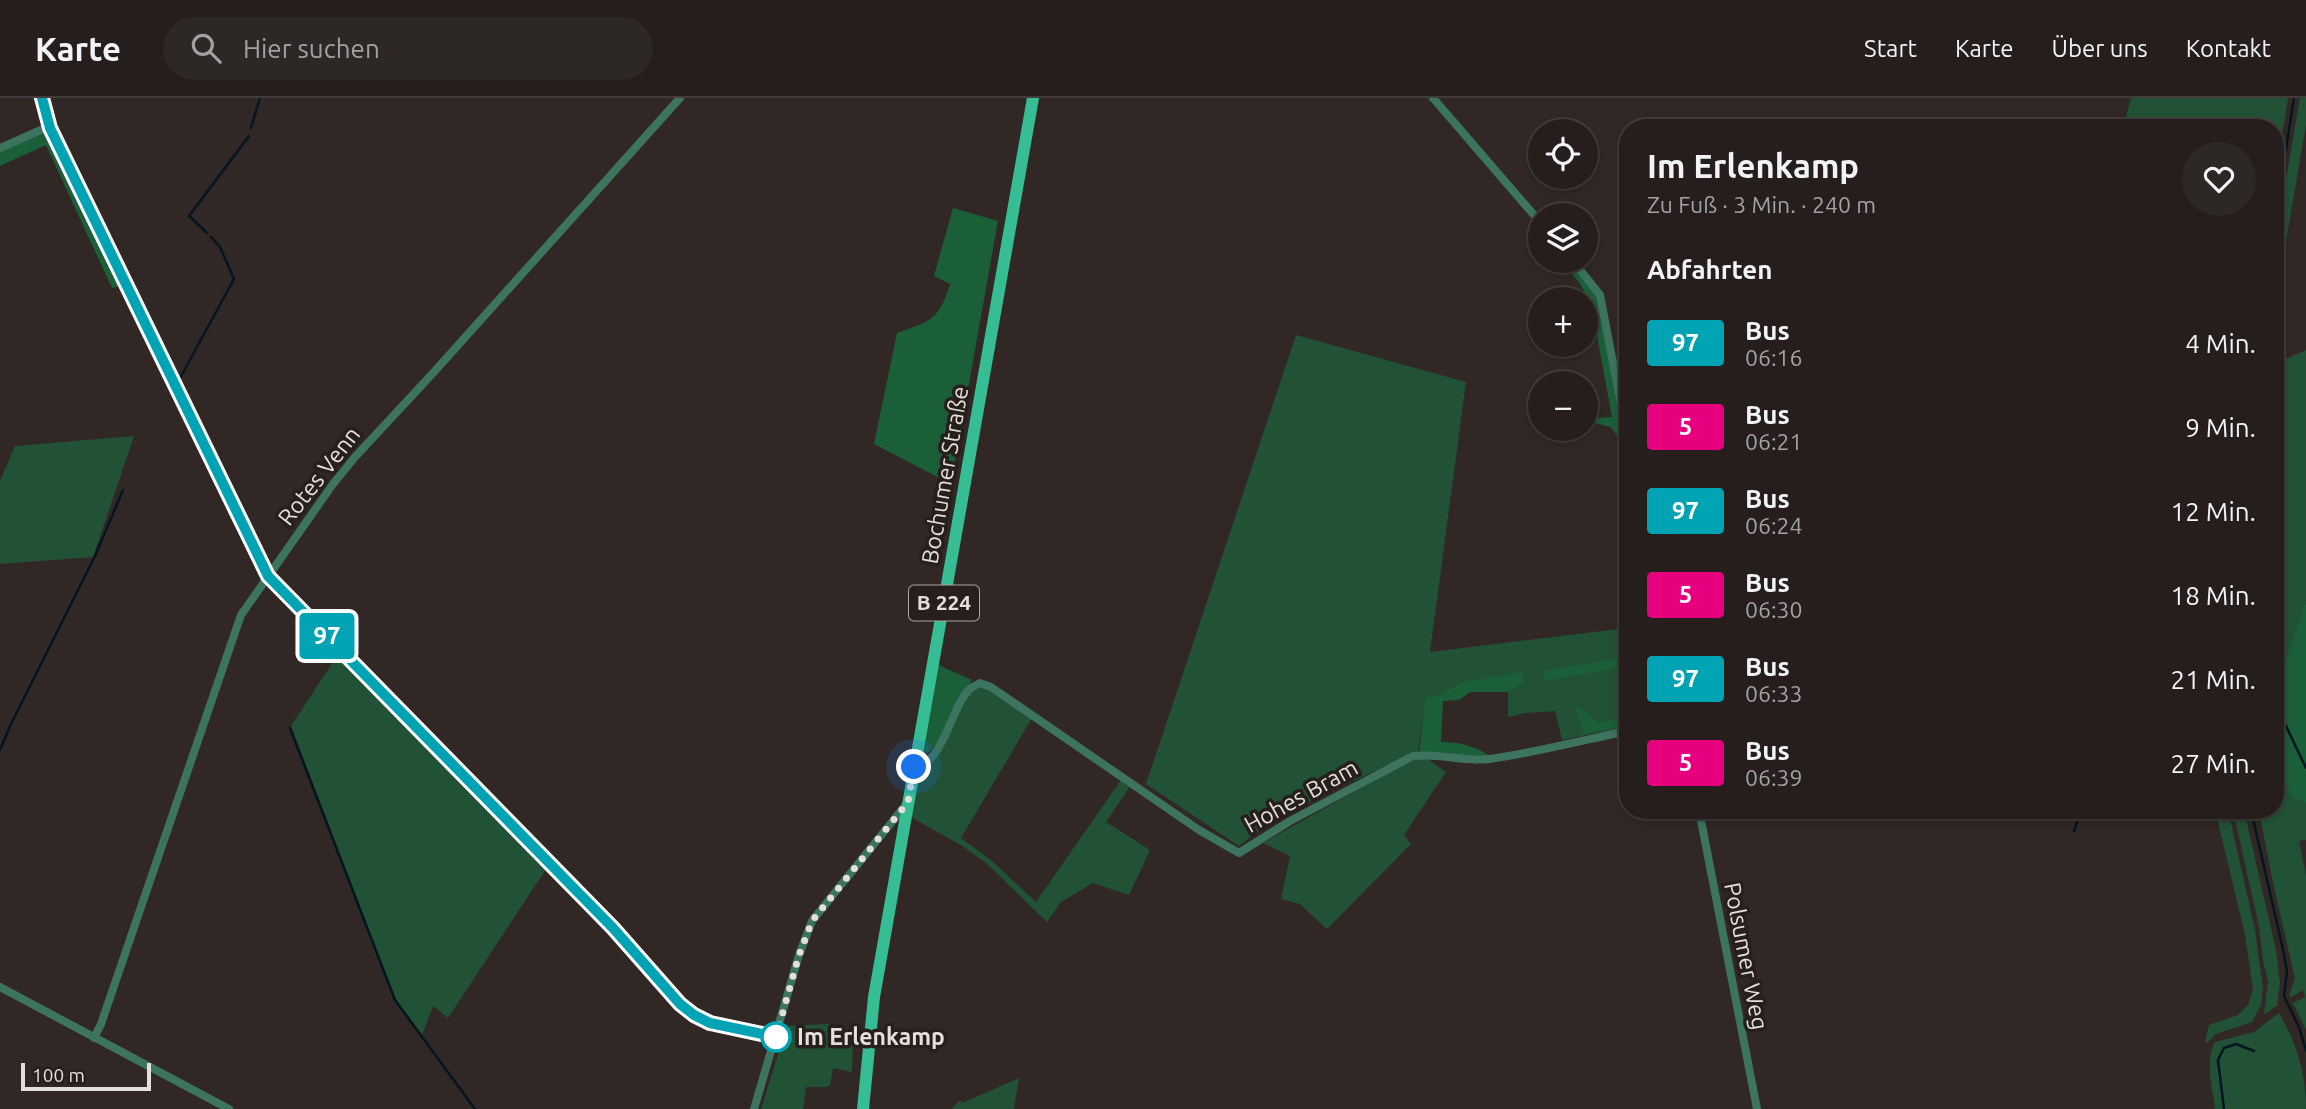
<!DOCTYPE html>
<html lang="de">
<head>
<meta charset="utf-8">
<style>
  body { margin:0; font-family:Ubuntu,sans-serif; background:#2d2725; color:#f1f3f6; height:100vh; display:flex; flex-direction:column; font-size:26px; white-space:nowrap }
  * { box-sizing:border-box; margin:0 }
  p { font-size:23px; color:#a3a2a3 }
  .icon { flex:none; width:38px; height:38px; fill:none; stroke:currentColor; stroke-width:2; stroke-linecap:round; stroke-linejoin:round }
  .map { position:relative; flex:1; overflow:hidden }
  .details { position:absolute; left:1619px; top:21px; width:665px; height:700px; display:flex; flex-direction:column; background:#251e1c; border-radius:28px; box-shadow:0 4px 10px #0003,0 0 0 2px #423c3b }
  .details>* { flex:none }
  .badge { padding:0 14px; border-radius:5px; font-size:24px; line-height:46px }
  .controls { position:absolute; left:1528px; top:21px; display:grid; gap:14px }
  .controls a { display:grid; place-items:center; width:70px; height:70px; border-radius:50%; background:#251e1c; box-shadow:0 4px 10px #0003,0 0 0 2px #423c3b; font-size:35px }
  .scale { position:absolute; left:21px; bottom:18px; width:130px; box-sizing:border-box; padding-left:7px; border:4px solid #e4dedc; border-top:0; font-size:19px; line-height:24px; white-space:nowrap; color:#e4dedc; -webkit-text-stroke:5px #271f1b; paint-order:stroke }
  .you { position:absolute; width:35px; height:35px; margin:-18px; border:5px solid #fff; border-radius:50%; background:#1a73e8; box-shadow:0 0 0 10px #1a73e833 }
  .map>.badge { position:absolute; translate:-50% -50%; box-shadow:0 0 0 4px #fff }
  h2 { padding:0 28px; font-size:26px; line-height:63px }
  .round { display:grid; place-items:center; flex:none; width:74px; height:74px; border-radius:37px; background:#2d2725 }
  .summary { display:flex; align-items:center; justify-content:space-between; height:119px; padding:0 28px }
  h1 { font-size:33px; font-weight:700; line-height:52px }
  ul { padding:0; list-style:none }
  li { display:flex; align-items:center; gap:21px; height:84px; padding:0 28px }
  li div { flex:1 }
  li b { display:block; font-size:26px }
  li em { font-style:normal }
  li .badge { min-width:77px; font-weight:700; text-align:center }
  header { display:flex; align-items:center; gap:42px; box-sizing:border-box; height:98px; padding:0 35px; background:#251e1c; border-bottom:2px solid #423c3b }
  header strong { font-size:33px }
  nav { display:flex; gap:38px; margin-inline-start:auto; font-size:24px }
  .search { width:490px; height:63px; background:#2d2725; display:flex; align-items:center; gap:18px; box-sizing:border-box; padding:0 24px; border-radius:38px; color:#a3a2a3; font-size:26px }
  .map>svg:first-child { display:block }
</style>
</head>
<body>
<header>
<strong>Karte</strong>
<div class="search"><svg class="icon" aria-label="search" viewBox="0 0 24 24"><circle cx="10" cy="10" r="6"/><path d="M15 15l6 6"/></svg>Hier suchen</div>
<nav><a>Start</a><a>Karte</a><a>Über uns</a><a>Kontakt</a></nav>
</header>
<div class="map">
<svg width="2306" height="1011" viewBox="0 0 2306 1011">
  <rect width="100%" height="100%" fill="#312825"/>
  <g fill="#225235">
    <path d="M2131 0H2288L2275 80V30H2123Z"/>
    <path d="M2300 0H2306V26L2275 208V144Z"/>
    <path d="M1296 237 1466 284 1430 554 1627 530V629L1562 642 1555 613 1526 615 1508 619V594L1524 585 1444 592V597L1425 601 1418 654 1317 699 1254 736 1239 748 1146 686Z"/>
    <path d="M2306 252V501L2276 590 2275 600V260L2286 261Z"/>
    <path d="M134 338 93 459 0 466V383L15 348Z"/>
    <path d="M337 558 546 771 448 920 433 908 422 937 396 902 291 628Z"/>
    <path d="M980 589 989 591 1032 620 961 740 992 763 1036 804 1121 682 1129 690 1106 724 1150 752 1129 797 1093 785 1061 804 1047 824 986 765 964 749 911 719 919 671 931 663 970 594Z"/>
    <path d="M2275 650 2290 699 2306 705V742L2299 743 2306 778V932L2293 905 2305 899 2303 892 2291 899 2289 897 2295 881 2272 780 2259 712H2275Z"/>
    <path d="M1420 660 1429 662 1446 674 1404 737 1411 746 1327 831 1300 806 1281 801 1290 758 1263 745 1404 666Z"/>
    <path d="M2215 712H2228L2255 832 2263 890 2261 907 2252 924 2216 936 2207 945 2205 944 2209 927 2238 917 2248 907 2253 891 2245 836Z"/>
    <path d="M2233 712H2244L2276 852 2280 885 2277 908 2264 916 2268 884 2263 862 2259 829Z"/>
    <path d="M2279 915C2297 945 2306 976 2306 1011H2215C2213 991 2204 963 2215 944L2254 934Z"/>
    <path d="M829 926 853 945 852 974 833 970 830 987 827 989H806L803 1011H761L787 928Z"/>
    <path d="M1019 980 1014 1011H952L960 1002 962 1005Z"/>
  </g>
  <g fill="#1b5f39">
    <path d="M49 34 122 188 112 190 46 47 0 68V53L40 35Z"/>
    <path d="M953 110 998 123 951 386 874 346 897 235C931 223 939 222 950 186L934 178Z"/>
    <path d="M1560 163H1568L1590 188 1600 205 1624 332 1623 347 1611 329 1586 323V317L1600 320 1612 319 1591 205 1579 184Z"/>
    <path d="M2306 501V705H2305L2290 699 2275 650 2276 590Z"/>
    <path d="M1627 559V568L1545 583 1543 573Z"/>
    <path d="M938 567 972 582 936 647 924 658 922 655Z"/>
    <path d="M1522 574 1524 585 1508 594H1470L1459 602 1443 603 1441 644C1460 644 1474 648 1490 658L1449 657 1419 654 1425 600 1443 597 1444 592 1454 590 1461 584Z"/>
    <path d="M1575 608 1583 611 1598 625 1627 620V627L1584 636Z"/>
  </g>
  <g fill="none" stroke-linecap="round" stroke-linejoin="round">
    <g stroke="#031522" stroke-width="2.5">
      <path d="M251 30 260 0"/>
      <path d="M2275 120 2294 0"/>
      <path d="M207 135 189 118 249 38"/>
      <path d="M179 282 234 181 220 149 211 139"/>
      <path d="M2284 624 2306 670"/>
      <path d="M290 630 395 902 475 1011"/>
      <path d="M0 652 11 626 95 458 123 392"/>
      <path d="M2251 712 2284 856 2287 874 2284 898 2299 929 2306 953"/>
      <path d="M2074 733 2081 712"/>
      <path d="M2224 1011 2218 962 2224 950 2236 946 2254 953"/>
    </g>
    <g stroke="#3c7460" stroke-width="8">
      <path d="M42 0 50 30 268 478 613 830 680 906 694 917 710 925 776 939"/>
      <path d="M1433 0 1540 124"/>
      <path d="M0 50 43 31 50 30"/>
      <path d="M1573 163 1600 197 1628 343"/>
      <path d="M914 669C945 665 950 609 970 591 972 589 976 587 980 585L991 589 1199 732 1239 755 1290 723 1413 658C1439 655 1464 664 1489 661 1535 655 1582 642 1628 633"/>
      <path d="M1699 712 1757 1011"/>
      <path d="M0 889 229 1011"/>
      <path d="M94 940 101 926 241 517 333 386 355 359 434 274 680 0"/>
      <path d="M754 1011 799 857 812 823 908 704"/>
    </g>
    <path stroke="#36bd94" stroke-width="12" d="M863 1011 874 899 1033 0"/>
  </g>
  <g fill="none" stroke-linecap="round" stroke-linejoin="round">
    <g stroke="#fff" stroke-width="16">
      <path id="line" d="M42 0 50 30 268 478 613 830 680 906 694 917 710 925 776 939"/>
    </g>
    <use href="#line" stroke="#00a3b4" stroke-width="10"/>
    <path stroke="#e4dedc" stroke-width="7" stroke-dasharray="0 12.6" d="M776 939 799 857 812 823 908 704 914 669"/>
  </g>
  <circle fill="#fff" stroke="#00a3b4" stroke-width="3.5" cx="776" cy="939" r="14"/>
  <g text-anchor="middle" stroke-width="7" stroke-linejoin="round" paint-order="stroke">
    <rect fill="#271f1b" stroke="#aba5a2" stroke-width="2" x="909" y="487.5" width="70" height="35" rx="5"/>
    <g font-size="21" font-weight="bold" fill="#e4dedc">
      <text x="944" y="512">B 224</text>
    </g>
    <g font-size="23" fill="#e4dedc" stroke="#271f1b">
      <text transform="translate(945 377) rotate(-80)" y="8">Bochumer Straße</text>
      <text transform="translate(319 378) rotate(-52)" y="8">Rotes Venn</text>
      <text transform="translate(1301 698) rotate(-29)" y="8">Hohes Bram</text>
      <text transform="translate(1746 858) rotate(79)" y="8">Polsumer Weg</text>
    </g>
    <g font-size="23" font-weight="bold" fill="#e4dedc" stroke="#271f1b" text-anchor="start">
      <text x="797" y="947">Im Erlenkamp</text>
    </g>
  </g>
</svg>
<div class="controls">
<a><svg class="icon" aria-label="locate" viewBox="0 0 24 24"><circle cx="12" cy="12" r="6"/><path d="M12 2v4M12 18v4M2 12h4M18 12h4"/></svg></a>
<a><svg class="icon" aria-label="layers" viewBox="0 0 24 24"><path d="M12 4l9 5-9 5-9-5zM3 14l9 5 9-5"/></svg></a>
<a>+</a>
<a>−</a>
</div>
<div class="scale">100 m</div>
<div class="you" style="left:914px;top:669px"></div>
<b class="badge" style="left:327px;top:538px;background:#00a3b4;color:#fff">97</b>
<section class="details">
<div class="summary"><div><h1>Im Erlenkamp</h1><p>Zu Fuß · 3 Min. · 240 m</p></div><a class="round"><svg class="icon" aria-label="heart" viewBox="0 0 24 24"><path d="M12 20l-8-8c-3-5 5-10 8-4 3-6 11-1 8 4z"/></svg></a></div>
<h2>Abfahrten</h2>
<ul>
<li><span class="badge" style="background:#00a3b4;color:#fff">97</span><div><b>Bus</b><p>06:16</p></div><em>4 Min.</em></li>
<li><span class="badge" style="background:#e6007e;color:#fff">5</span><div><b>Bus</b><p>06:21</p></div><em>9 Min.</em></li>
<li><span class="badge" style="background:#00a3b4;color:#fff">97</span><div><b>Bus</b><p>06:24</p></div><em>12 Min.</em></li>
<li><span class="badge" style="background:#e6007e;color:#fff">5</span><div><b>Bus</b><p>06:30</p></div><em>18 Min.</em></li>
<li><span class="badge" style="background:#00a3b4;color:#fff">97</span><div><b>Bus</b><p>06:33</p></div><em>21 Min.</em></li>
<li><span class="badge" style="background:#e6007e;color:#fff">5</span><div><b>Bus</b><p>06:39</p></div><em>27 Min.</em></li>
</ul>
</section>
</div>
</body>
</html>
